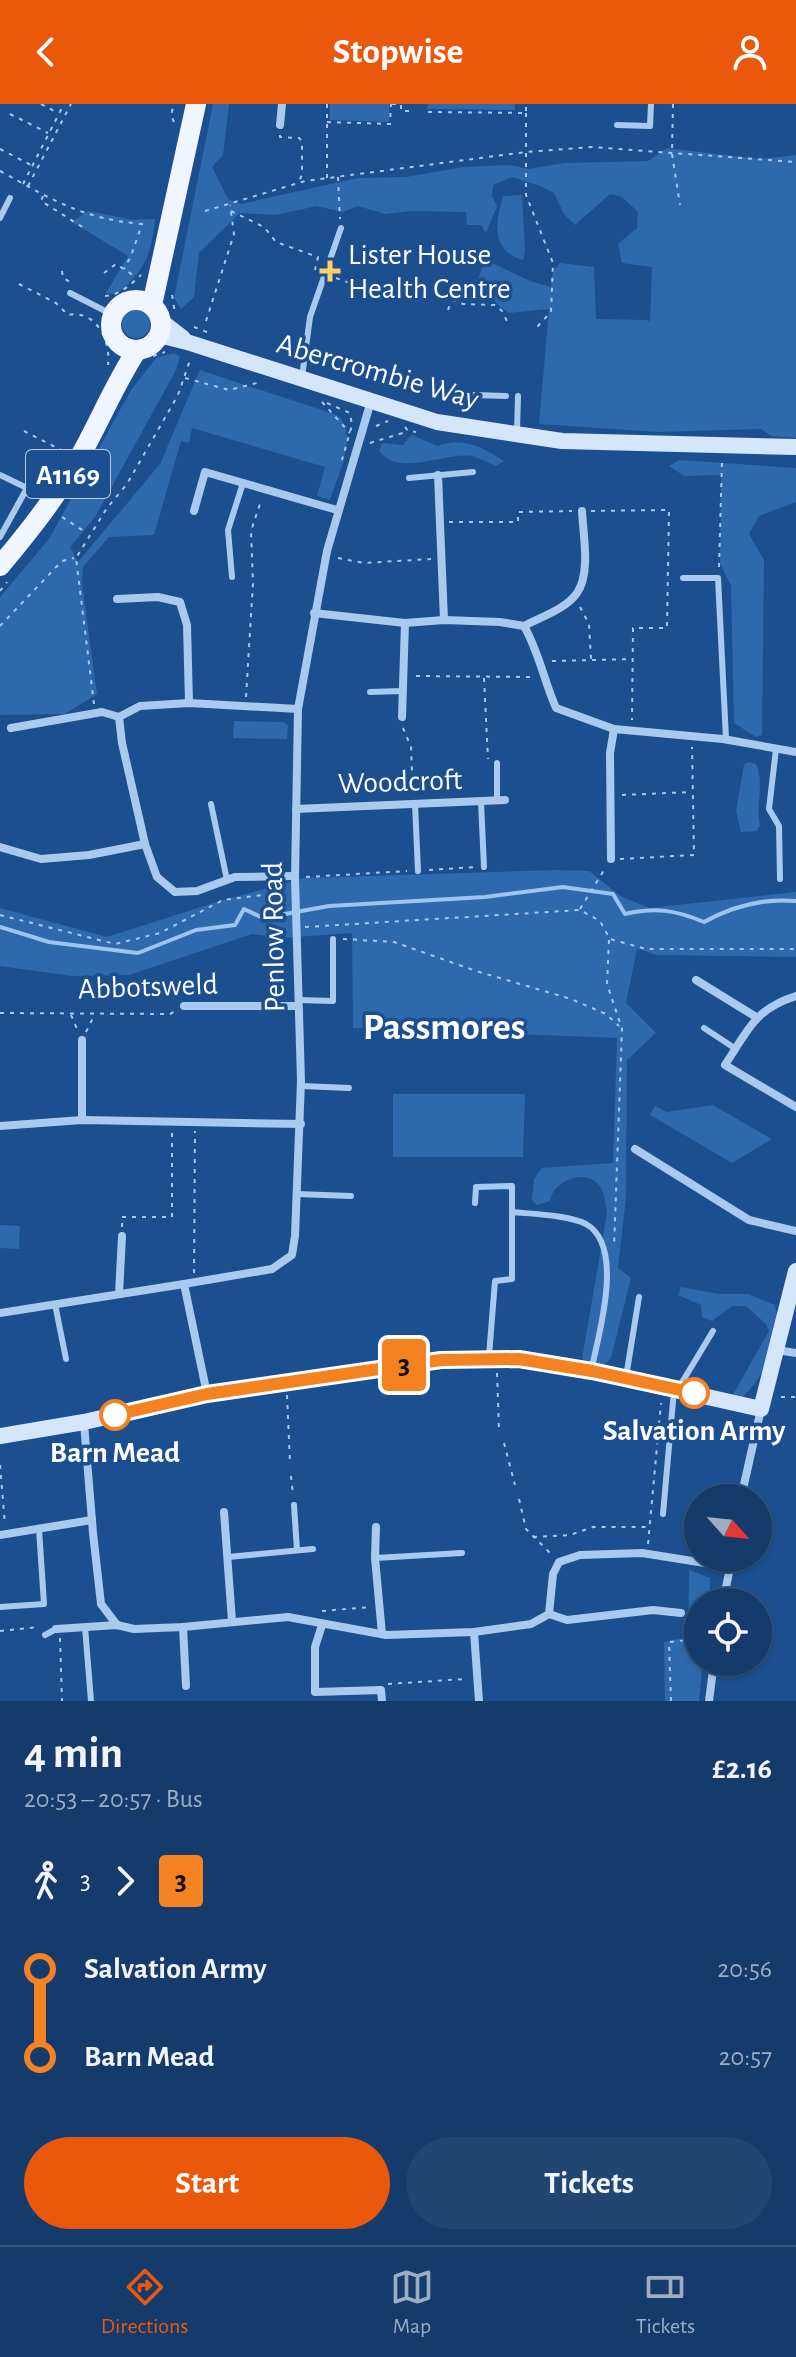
<!DOCTYPE html>
<html lang="en">
<head>
<meta charset="utf-8">
<style>
  body { margin:0; font-family:"Alegreya Sans",sans-serif; background:#214673; color:#f1f3f6; height:100vh; display:flex; flex-direction:column; font-size:30px; white-space:nowrap }
  * { box-sizing:border-box; margin:0 }
  p { font-size:26px; color:#9dadc1 }
  .icon { flex:none; width:44px; height:44px; fill:none; stroke:currentColor; stroke-width:2; stroke-linecap:round; stroke-linejoin:round }
  .map { position:relative; height:1597px; overflow:hidden }
  .side { display:flex; flex-direction:column; background:#143b6b; flex:1 }
  .side>* { flex:none }
  .badge { padding:0 16px; border-radius:6px; font-size:28px; line-height:52px }
  .needle { width:52px; rotate:117deg }
  .tools { position:absolute; left:684px; top:1380px; display:grid; gap:16px }
  .tools a { display:grid; place-items:center; width:88px; height:88px; border-radius:50%; background:#143b6b; box-shadow:0 2px 6px #0004,0 0 0 2px #33557e; font-size:40px }
  .map>.badge { position:absolute; translate:-50% -50%; box-shadow:0 0 0 4px #fff }
  .legs { display:flex; align-items:center; gap:12px; height:88px; padding:0 24px; font-size:26px }
  .legs p { margin-inline-start:auto }
  .overview { display:flex; align-items:center; justify-content:space-between; height:136px; padding:0 24px }
  h1 { font-size:44px; font-weight:700; line-height:60px }
  .primary-button { display:flex; gap:16px; margin-top:auto; padding:16px 24px }
  .primary-button a { flex:1; height:92px; border-radius:48px; background:#ea580c; color:#fff; font-size:32px; font-weight:700; line-height:92px; text-align:center }
  .primary-button a+a { background:#214673; color:#f1f3f6 }
  ul { padding:0 24px; list-style:none }
  li { display:flex; align-items:center; gap:28px; height:88px; font-size:30px }
  li i { display:grid; place-items:center; width:12px; height:100%; margin:0 10px; background:currentColor }
  li i::after { content:''; width:20px; height:20px; margin:-10px; border:6px solid; border-radius:50%; background:#143b6b }
  li p { margin-inline-start:auto }
  li:first-child i { background:linear-gradient(#0000 50%,currentColor 0) }
  li:last-child i { background:linear-gradient(currentColor 50%,#0000 0) }
  header { display:flex; justify-content:space-between; align-items:center; height:104px; padding:0 24px; background:#ea580c; color:#fff; font-size:36px; font-weight:700 }
  .tab-bar { display:flex; justify-content:space-around; align-items:center; height:112px; border-top:2px solid #33557e; background:#143b6b; font-size:22px; color:#9dadc1 }
  .tab-bar a { display:grid; justify-items:center; gap:4px }
  .tab-bar .active { color:#ea580c }
  .map>svg:first-child { display:block }
</style>
</head>
<body>
<header><svg class="icon" aria-label="back" viewBox="0 0 24 24"><path d="M15 5l-7 7 7 7"/></svg>Stopwise<svg class="icon" aria-label="person" viewBox="0 0 24 24"><circle cx="12" cy="8" r="4"/><path d="M4 21q1-7 8-7t8 7"/></svg></header>
<div class="map">
<svg width="796" height="1597" viewBox="0 0 796 1597">
  <rect width="100%" height="100%" fill="#1b4f8f"/>
  <g fill="#2e69ad">
    <path d="M213 0H229L223 51 212 63 228 95 241 100 358 74 406 73 463 63 510 61 529 65 564 59 648 57 667 44 759 55 796 51V334L771 332 761 325 657 328 539 320 549 205 509 209 500 203 478 176 484 158 492 159 530 177 551 183 553 167 560 159 594 163 596 215 648 216 650 219 652 163 622 159 618 140 637 124 638 108 622 93 610 90 575 121 564 110 554 89 540 82 512 73 493 81 492 92 497 102 486 129 481 121H467L466 108 411 107 385 110 358 102 342 108 317 102 276 111 240 109 199 149 194 193 181 205 174 194Z"/>
    <path d="M330 0H389V18L330 16Z"/>
    <path d="M428 0H515V6L427 5Z"/>
    <path d="M522 91 525 147 523 156C491 147 495 119 503 92Z"/>
    <path d="M88 107 133 116 155 115C151 152 145 166 117 190L106 189 128 152 72 118Z"/>
    <circle cx="136" cy="220" r="14"/>
    <path d="M174 249 180 253 175 268 95 413 70 443 78 458 160 360 200 266 337 311C360 330 337 372 330 396L317 392 325 363 192 324 189 339 181 337 154 431 109 433 83 463 82 480 97 590 65 610 0 611V493L49 435 131 286 156 254Z"/>
    <path d="M411 331 438 342C463 332 482 343 504 357L496 362C488 359 480 354 472 352 444 348 399 374 379 347L382 339 403 341Z"/>
    <path d="M679 356 796 364V398L759 412 749 430 764 456 762 631 756 633 734 619 731 482 720 459 721 371 684 372 669 362Z"/>
    <path d="M234 617 284 618 288 621 287 635 233 634Z"/>
    <path d="M748 658 756 660C765 679 755 701 760 721L757 727 741 728 736 707 744 661Z"/>
    <path d="M556 766 589 767 622 793 650 804 796 788V853L657 851 637 845 626 899 656 929 627 956 626 1093 618 1164 631 1174 611 1254 603 1262 582 1255 607 1109C605 1098 605 1086 596 1078 581 1065 552 1079 550 1097L537 1101 532 1096 534 1075 542 1064 613 1059 617 934 353 924 352 829 283 834 252 830 129 871 72 872 0 862V804L107 833 223 796 305 774Z"/>
    <path d="M393 990H525L523 1053H393Z"/>
    <path d="M713 1001 772 1035 732 1059 650 1011 655 1002 667 1008Z"/>
    <path d="M0 1121 20 1122 19 1145 0 1144Z"/>
    <path d="M681 1183 719 1190H748L775 1201C782 1237 766 1271 740 1296L731 1294 769 1227 766 1220 746 1202H732L712 1217 702 1213 701 1201 678 1191Z"/>
    <path d="M689 1466 710 1474V1498H698V1558H703L699 1597H665L664 1538 688 1533Z"/>
  </g>
  <g fill="none" stroke-linecap="round" stroke-linejoin="round">
    <path stroke="#9cc4f0" stroke-width="4" d="M0 823 49 838 138 849 196 826 235 821 244 805 263 814 329 802 485 793 563 783 613 790 625 810C656 803 675 806 704 818 733 802 763 794 796 797"/>
    <g stroke="#a9c9ee" stroke-width="2" stroke-dasharray="4 6" stroke-linecap="butt">
      <path d="M41 0 58 9"/>
      <path d="M392 0H401V7H412"/>
      <path d="M673 0 672 50 680 101"/>
      <path d="M428 8 526 9V0"/>
      <path d="M526 9V91L553 159 551 208 537 223"/>
      <path d="M10 10 48 29"/>
      <path d="M174 18 171 11 174 0"/>
      <path d="M327 18 390 20 391 0"/>
      <path d="M280 31V33L299 34 302 37V71L299 77"/>
      <path d="M0 45 31 61"/>
      <path d="M0 67C51 95 82 115 142 120L131 152 124 165"/>
      <path d="M338 73 340 115"/>
      <path d="M327 74V0"/>
      <path d="M23 80 64 0"/>
      <path d="M28 82 71 0"/>
      <path d="M43 92 41 97 84 124"/>
      <path d="M205 107 305 77 526 48 591 43 796 58"/>
      <path d="M231 107 264 123 276 138 318 153 315 166"/>
      <path d="M62 167 63 174 70 178"/>
      <path d="M104 169 116 160 136 173"/>
      <path d="M336 174 381 190 435 189 463 200 495 201 502 207 509 221"/>
      <path d="M19 180 56 199 68 211C96 205 111 237 108 261"/>
      <path d="M172 191 175 209"/>
      <path d="M105 192C120 191 130 181 141 171"/>
      <path d="M448 206 451 197"/>
      <path d="M206 217 234 130 230 101"/>
      <path d="M194 223 207 228"/>
      <path d="M153 252 165 248"/>
      <path d="M185 274 229 286 261 278"/>
      <path d="M322 298 350 329"/>
      <path d="M327 299 350 309 352 321 342 356"/>
      <path d="M376 322 388 317"/>
      <path d="M405 323 408 327 416 328"/>
      <path d="M24 327 63 347"/>
      <path d="M370 339 406 328"/>
      <path d="M591 407 669 406 667 524H633L632 616"/>
      <path d="M62 413 87 429"/>
      <path d="M449 418H518V408L572 407"/>
      <path d="M338 454 364 459 431 455"/>
      <path d="M719 463 722 357"/>
      <path d="M0 487 7 478"/>
      <path d="M580 503 589 520 591 555"/>
      <path d="M0 522 62 457 74 454"/>
      <path d="M552 557 633 555"/>
      <path d="M416 572 533 573"/>
      <path d="M484 574 488 655"/>
      <path d="M246 593 253 479 251 427 261 397"/>
      <path d="M94 600 76 454 107 404 127 380 178 291 190 256"/>
      <path d="M403 624 411 643 413 691"/>
      <path d="M622 691 691 688"/>
      <path d="M620 755 694 751 692 643"/>
      <path d="M429 766 475 763"/>
      <path d="M306 773 407 767"/>
      <path d="M580 805 606 763"/>
      <path d="M0 811 115 840 160 829 223 796 285 788"/>
      <path d="M305 823 580 806 600 817 610 835 646 845H796"/>
      <path d="M343 835 394 838 476 867 571 895 606 910 619 922"/>
      <path d="M609 836 607 880 622 925 614 1143"/>
      <path d="M0 909 170 910 176 907"/>
      <path d="M71 911 78 927"/>
      <path d="M86 928 94 912"/>
      <path d="M122 1123V1113H172V1027"/>
      <path d="M194 1169 195 1027"/>
      <path d="M497 1269 499 1326"/>
      <path d="M287 1291 290 1359"/>
      <path d="M781 1293H796"/>
      <path d="M504 1339 515 1381"/>
      <path d="M0 1361 5 1421"/>
      <path d="M291 1372 293 1391"/>
      <path d="M519 1395 526 1425 551 1450"/>
      <path d="M533 1433 570 1431 593 1423H649"/>
      <path d="M648 1440 661 1299"/>
      <path d="M322 1507 371 1503"/>
      <path d="M0 1527 39 1523"/>
      <path d="M60 1534 62 1597"/>
      <path d="M388 1580 465 1575"/>
      <path d="M671 1597 669 1538 698 1535"/>
    </g>
    <g stroke="#a9c9ee" stroke-width="6">
      <path d="M617 21 650 22 651 0"/>
      <path d="M0 114 10 94"/>
      <path d="M70 189 113 211"/>
      <path d="M302 273 310 213 341 124"/>
      <path d="M443 290 506 292"/>
      <path d="M517 327 518 292"/>
      <path d="M0 371 27 384 0 433"/>
      <path d="M409 374 473 368"/>
      <path d="M232 473 228 426 243 379"/>
      <path d="M683 474H718L726 635"/>
      <path d="M370 588 403 587"/>
      <path d="M776 645 769 705 779 722 780 775"/>
      <path d="M497 697V659"/>
      <path d="M481 698 484 763"/>
      <path d="M211 700 227 776"/>
      <path d="M415 700 418 767"/>
      <path d="M298 896 333 897V835"/>
      <path d="M704 924 736 945"/>
      <path d="M301 982 349 984"/>
      <path d="M297 1090 351 1092"/>
      <path d="M475 1099 476 1083 512 1082V1175L495 1177 489 1252"/>
      <path d="M512 1108C532 1110 569 1111 586 1120 625 1142 599 1229 592 1263"/>
      <path d="M55 1200 66 1255"/>
      <path d="M626 1273 639 1193"/>
      <path d="M678 1285 713 1227"/>
      <path d="M294 1401 297 1446"/>
      <path d="M663 1410 674 1286"/>
      <path d="M228 1453 313 1445"/>
      <path d="M375 1454 462 1449"/>
      <path d="M0 1503 44 1500 39 1425"/>
      <path d="M85 1523 91 1597"/>
      <path d="M45 1531 56 1525"/>
    </g>
    <g stroke="#a9c9ee" stroke-width="8">
      <path d="M280 21 282 0"/>
      <path d="M438 371 444 516"/>
      <path d="M194 407 205 368 337 406"/>
      <path d="M117 495 158 493 180 498 187 521 189 599"/>
      <path d="M314 509 405 519 444 516 500 518 524 522C539 548 544 577 556 604L614 625 723 635 796 648"/>
      <path d="M524 522C541 513 566 505 577 489 591 469 583 430 582 407"/>
      <path d="M402 613 405 519"/>
      <path d="M11 624 102 608 119 613"/>
      <path d="M296 705 505 696"/>
      <path d="M0 743 41 755 89 751 145 740"/>
      <path d="M611 755 610 649 614 625"/>
      <path d="M295 772 235 773 197 787 175 788 157 773 145 740 122 639 119 613 140 602 189 599 298 605"/>
      <path d="M696 876 756 913"/>
      <path d="M796 892C754 905 747 928 725 961L796 1003"/>
      <path d="M184 902H298"/>
      <path d="M82 1016V936"/>
      <path d="M0 1022 82 1016 301 1020"/>
      <path d="M635 1045 749 1116 796 1127"/>
      <path d="M119 1190 122 1132"/>
      <path d="M0 1209 184 1180"/>
      <path d="M777 1246 796 1249"/>
      <path d="M207 1290 184 1180 272 1165 292 1151 295 1132 301 977 295 774 298 605 327 447 371 297"/>
      <path d="M84 1319 93 1429 101 1500 117 1521"/>
      <path d="M741 1394 761 1305"/>
      <path d="M224 1408 232 1517"/>
      <path d="M376 1423 375 1454 382 1530"/>
      <path d="M0 1431 92 1416"/>
      <path d="M723 1498 732 1454"/>
      <path d="M549 1510 567 1516 653 1506 681 1509"/>
      <path d="M322 1521 315 1543V1588L381 1586 382 1597"/>
      <path d="M183 1523 186 1582"/>
      <path d="M56 1525 117 1521 134 1525 183 1523 288 1513 386 1531 474 1528 531 1520 549 1510 553 1470 559 1458 580 1451 642 1449 730 1463"/>
      <path d="M474 1528 479 1597"/>
      <path d="M709 1597 714 1558"/>
    </g>
    <g stroke="#d6e6fa" stroke-width="16">
      <path d="M161 217 183 234"/>
      <path d="M159 231 187 238 437 318 562 337 796 343"/>
      <path d="M0 1332 84 1318 207 1290 441 1256 519 1255 592 1267 761 1305 796 1167"/>
    </g>
    <g stroke="#f0f6ff" stroke-width="20">
      <circle cx="136" cy="221" r="25"/>
      <path d="M152 201 196 0"/>
      <path d="M0 462C31 425 60 388 84 345 102 312 116 278 137 246"/>
    </g>
  </g>
  <g fill="none" stroke-linecap="round" stroke-linejoin="round">
    <g stroke="#fff" stroke-width="18">
      <path id="line-1" d="M115 1311 207 1290 441 1256 519 1255 592 1267 694 1289"/>
    </g>
    <use href="#line-1" stroke="#f58220" stroke-width="12"/>
  </g>
  <path fill="#ffd166" stroke="#1b4f8f" stroke-width="3" d="M326 155h8v8h8v8h-8v8h-8v-8h-8v-8h8z"/>
  <g fill="#fff" stroke="#f58220" stroke-width="4">
    <circle cx="694" cy="1289" r="14"/>
    <circle cx="115" cy="1311" r="14"/>
  </g>
  <g text-anchor="middle" stroke-width="7" stroke-linejoin="round" paint-order="stroke">
    <rect fill="#1b4f8f" stroke="#bbcadd" stroke-width="2" x="26" y="346" width="84" height="48" rx="6"/>
    <g font-size="28" font-weight="bold" fill="#fff">
      <text x="68" y="380">A1169</text>
    </g>
    <g font-size="30" fill="#fff" stroke="#1b4f8f" text-anchor="start">
      <text x="348" y="160">Lister House<tspan x="348" dy="34">Health Centre</tspan></text>
    </g>
    <g font-size="30" fill="#fff" stroke="#1b4f8f">
      <text transform="translate(378 267) rotate(16)" y="10">Abercrombie Way</text>
      <text transform="translate(400 677) rotate(-2)" y="10">Woodcroft</text>
      <text transform="translate(273 833) rotate(-91)" y="10">Penlow Road</text>
      <text transform="translate(148 882) rotate(-2)" y="10">Abbotsweld</text>
    </g>
    <g font-size="30" font-weight="bold" fill="#fff" stroke="#1b4f8f">
      <text x="694" y="1336">Salvation Army</text>
      <text x="115" y="1358">Barn Mead</text>
    </g>
    <g font-size="38" font-weight="bold" fill="#fff" stroke="#1b4f8f">
      <text x="444" y="935">Passmores</text>
    </g>
  </g>
</svg>
<div class="tools">
<a><svg class="needle" viewBox="-14 -14 28 28"><path d="M0-13l5 13h-10z" fill="#e53935"/><path d="M0 13l5-13h-10z" fill="#9dadc1"/></svg></a>
<a><svg class="icon" aria-label="locate" viewBox="0 0 24 24"><circle cx="12" cy="12" r="6"/><path d="M12 2v4M12 18v4M2 12h4M18 12h4"/></svg></a>
</div>
<b class="badge" style="left:404px;top:1261px;background:#f58220;color:#111">3</b>
</div>
<section class="side">
<div class="overview"><div><h1>4 min</h1><p>20:53 – 20:57 · Bus</p></div><b>£2.16</b></div>
<div class="legs"><svg class="icon" aria-label="walk" viewBox="0 0 24 24"><circle cx="13" cy="4" r="2"/><path d="M13 8l-2 6 4 7M11 14l-3 7M7 12l3-4h3l4 4"/></svg>3<svg class="icon" aria-label="forward" viewBox="0 0 24 24"><path d="M9 5l7 7-7 7"/></svg><b class="badge" style="background:#f58220;color:#111">3</b></div>
<ul>
<li><i style="color:#f58220"></i><b>Salvation Army</b><p>20:56</p></li>
<li><i style="color:#f58220"></i><b>Barn Mead</b><p>20:57</p></li>
</ul>
<div class="primary-button"><a>Start</a><a>Tickets</a></div>
</section>
<nav class="tab-bar">
<a class="active"><svg class="icon" aria-label="directions" viewBox="0 0 24 24"><path d="M12 3l9 9-9 9-9-9zM9 14v-3h6M13 9l2 2-2 2"/></svg>Directions</a>
<a><svg class="icon" aria-label="map" viewBox="0 0 24 24"><path d="M3 6l6-2 6 2 6-2v14l-6 2-6-2-6 2zM9 4v14M15 6v14"/></svg>Map</a>
<a><svg class="icon" aria-label="tickets" viewBox="0 0 24 24"><path d="M3 7h18v10H3zM15 7v10"/></svg>Tickets</a>
</nav>
</body>
</html>
